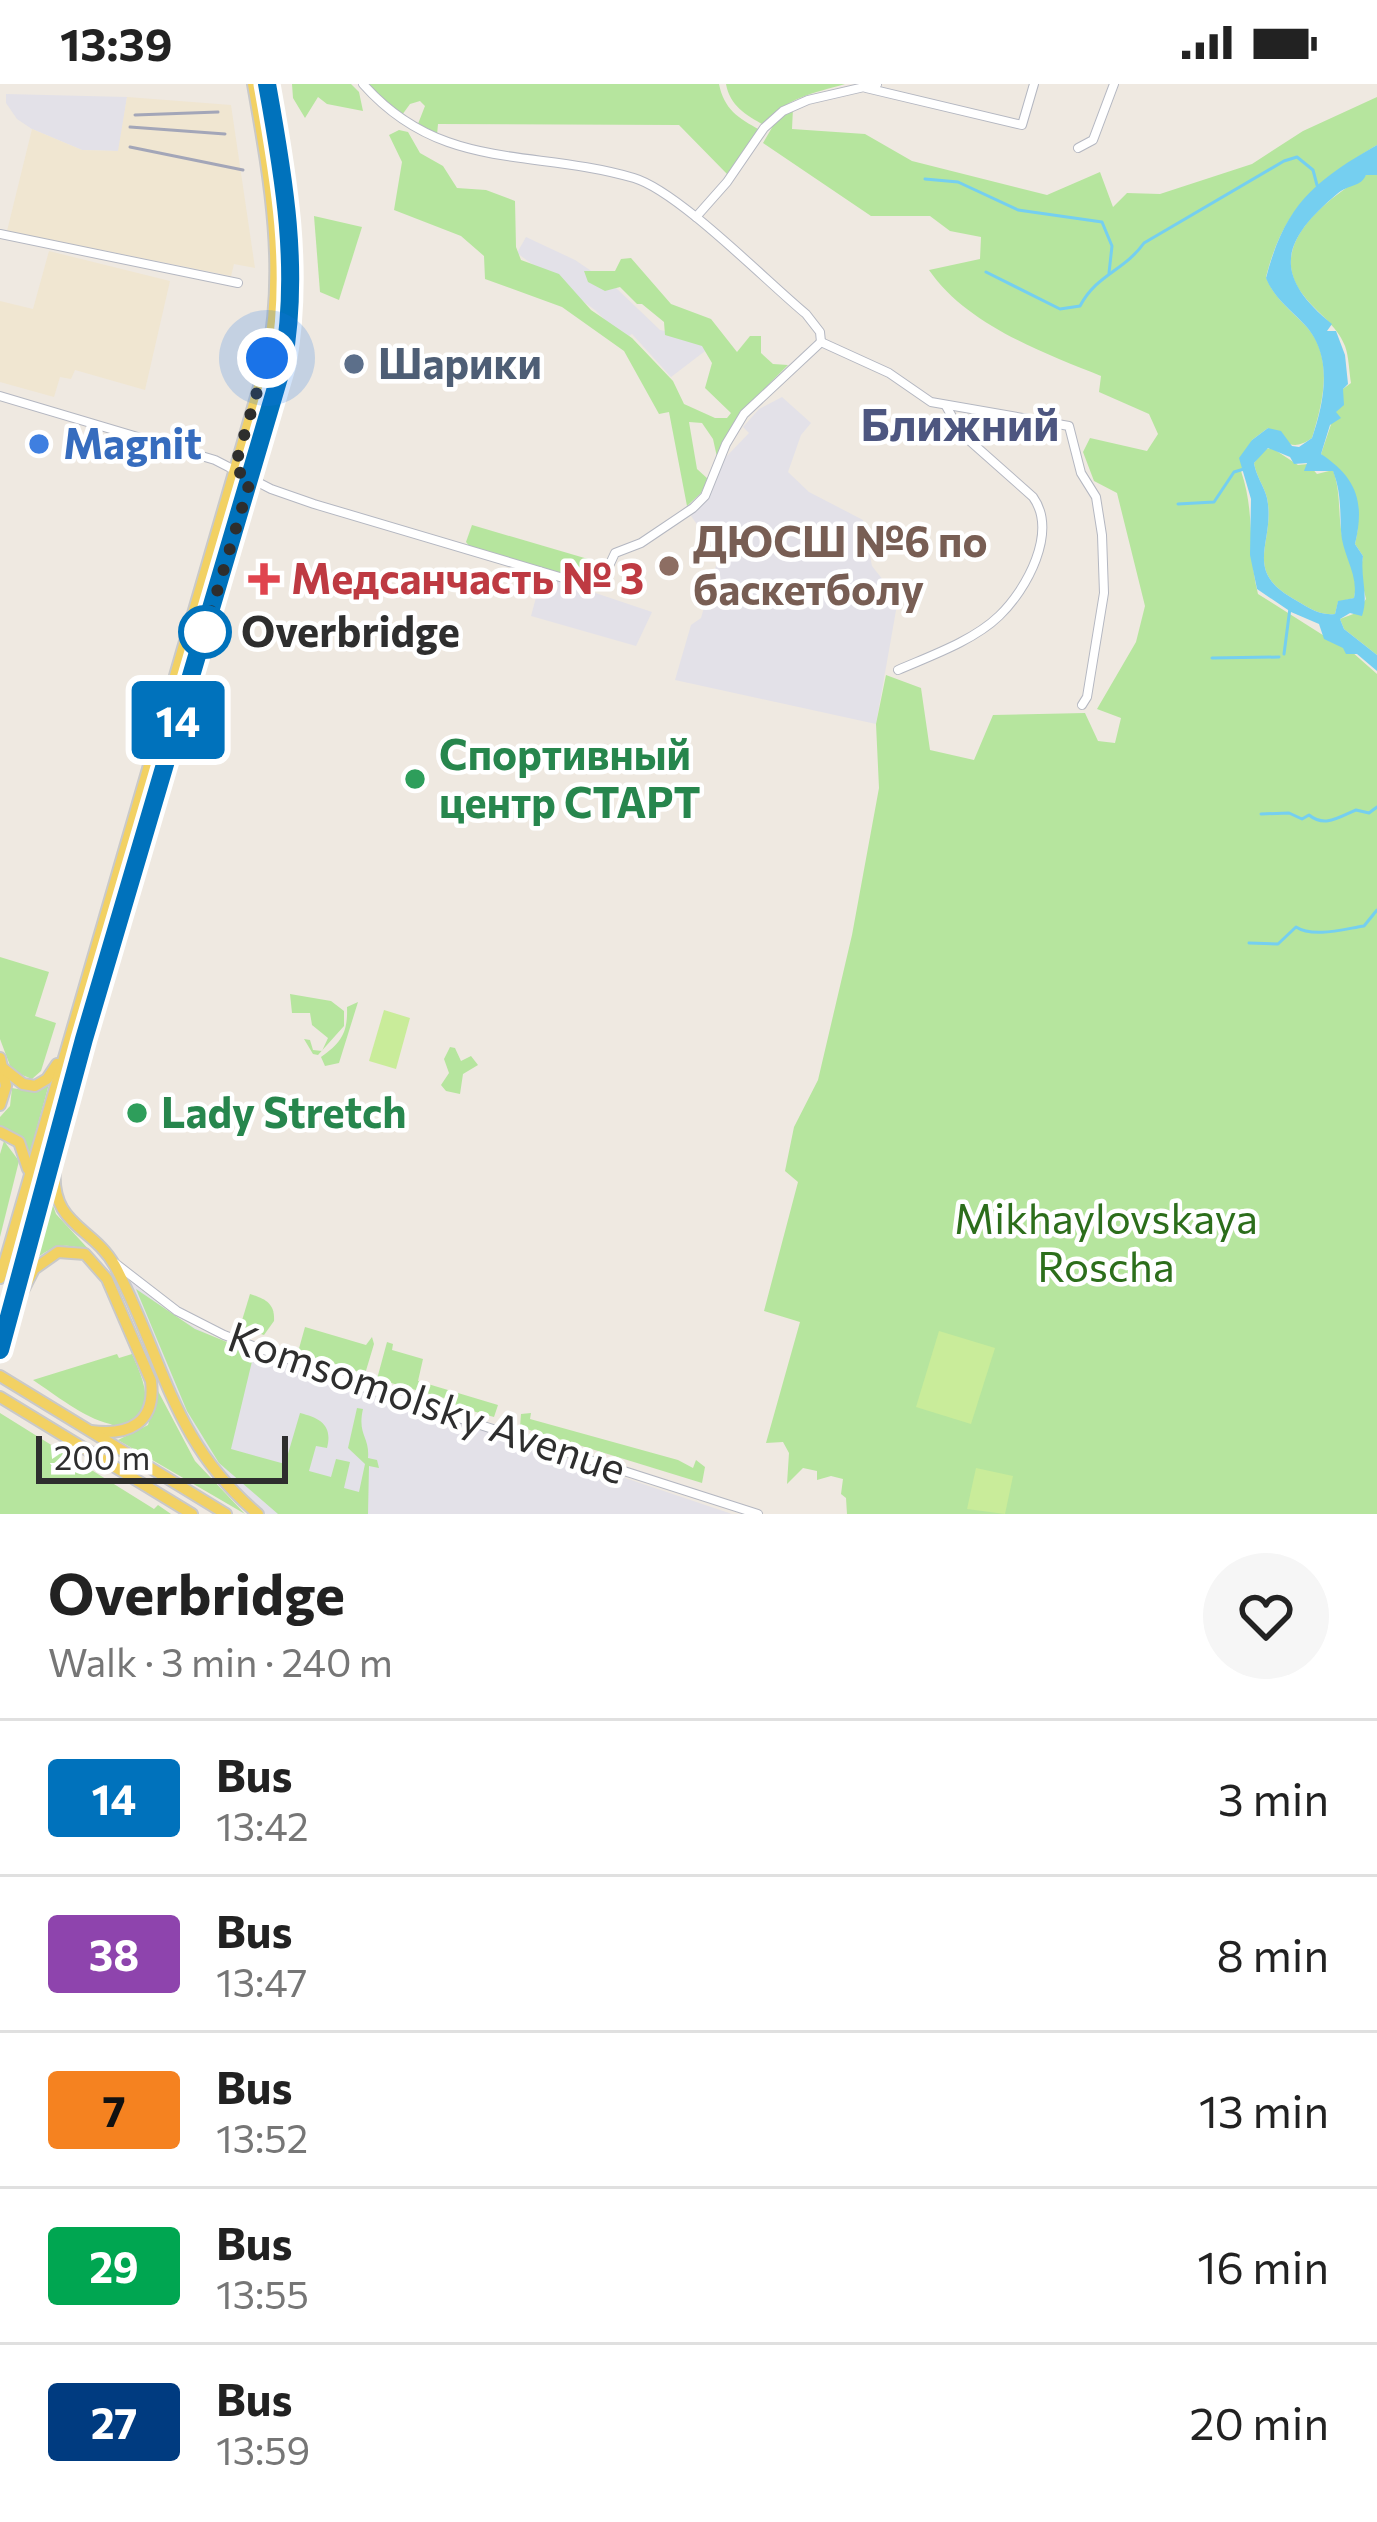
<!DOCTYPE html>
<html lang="en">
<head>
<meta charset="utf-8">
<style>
  body { margin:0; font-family:Commissioner,sans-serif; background:#f6f6f6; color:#222; height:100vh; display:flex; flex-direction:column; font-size:45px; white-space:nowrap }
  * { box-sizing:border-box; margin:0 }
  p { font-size:39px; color:#767676 }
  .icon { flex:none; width:66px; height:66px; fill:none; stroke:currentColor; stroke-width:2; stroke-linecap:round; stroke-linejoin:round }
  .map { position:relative; height:1430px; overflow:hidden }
  .side { display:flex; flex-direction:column; background:#fff; flex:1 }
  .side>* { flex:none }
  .badge { padding:0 24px; border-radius:9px; font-size:42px; line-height:78px }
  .scale { position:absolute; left:36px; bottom:30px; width:252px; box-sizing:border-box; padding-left:12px; border:6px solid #2e2e2e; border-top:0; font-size:33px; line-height:42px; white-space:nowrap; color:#2e2e2e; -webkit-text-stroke:9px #fff; paint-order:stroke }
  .you { position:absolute; width:60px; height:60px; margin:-30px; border:9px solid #fff; border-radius:50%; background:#1a73e8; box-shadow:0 0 0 18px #1a73e833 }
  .map>.badge { position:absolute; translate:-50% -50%; box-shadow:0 0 0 6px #fff }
  .round { display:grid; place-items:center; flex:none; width:126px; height:126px; border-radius:63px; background:#f6f6f6 }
  .summary { display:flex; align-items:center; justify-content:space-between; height:204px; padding:0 48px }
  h1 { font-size:57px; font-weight:700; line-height:90px }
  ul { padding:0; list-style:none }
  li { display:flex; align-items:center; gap:36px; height:156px; padding:0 48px; border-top:3px solid #e0e0e0 }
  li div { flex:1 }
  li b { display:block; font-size:45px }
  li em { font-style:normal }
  li .badge { min-width:132px; font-weight:700; text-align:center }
  .status { display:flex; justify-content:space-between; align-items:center; height:84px; padding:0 60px; background:#fff; direction:ltr }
  .status svg { height:33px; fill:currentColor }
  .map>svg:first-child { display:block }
</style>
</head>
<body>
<div class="status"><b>13:39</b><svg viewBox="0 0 49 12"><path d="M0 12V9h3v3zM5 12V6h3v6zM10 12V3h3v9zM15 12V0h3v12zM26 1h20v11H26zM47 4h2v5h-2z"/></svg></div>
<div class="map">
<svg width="1377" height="1430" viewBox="0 0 1377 1430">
  <rect width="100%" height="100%" fill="#efe9e1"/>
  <g fill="#e3e1e8">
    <path d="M6 10 127 13 119 67 82 66 32 45 17 35 6 19Z"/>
    <path d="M526 153 575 176 615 203 660 246 701 254 709 264 671 293 632 250 624 255 595 226 517 169Z"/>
    <path d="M782 313 811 339 801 351 788 388 809 408 863 436 872 482 898 515 876 640 675 596 691 541 701 534 719 471 691 432 707 414 723 376 749 349 743 343 759 325Z"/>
    <path d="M542 491 652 528 636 562 531 532Z"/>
    <path d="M130 1197 176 1233 225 1259 732 1430H266L240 1408 202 1365 166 1291Z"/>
  </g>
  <g fill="#f0e6d1">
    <path d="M127 13 231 21 255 184 234 180 231 192 7 147 32 45 82 66 118 67Z"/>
    <path d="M49 167 170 197 145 306 75 286 71 295 60 293 54 313 0 298V217L33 225Z"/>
  </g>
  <g fill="#b6e59e">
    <path d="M351 0 359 8 363 27 327 20 318 13 305 34 293 14 292 0Z"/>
    <path d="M366 0H719C724 25 738 34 760 46L727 90 679 41 438 40 437 51 416 45 425 22 420 17 410 20 402 31Z"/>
    <path d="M726 0H845C814 9 784 14 764 41 746 31 730 22 726 0Z"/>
    <path d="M1377 13V61C1317 98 1284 122 1266 193 1273 212 1288 224 1302 238 1335 269 1324 315 1312 354 1290 369 1287 357 1268 344L1252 356 1241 387C1256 430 1247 468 1258 510L1337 560H1343L1377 590V1430H847L846 1414 841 1410 843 1395 831 1392 817 1396V1387L803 1384 787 1400 789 1369 783 1358 766 1359 800 1238 764 1227 798 1098 785 1087 794 1043 818 996 852 851 879 704 876 640 886 591 921 604 930 666 974 676 993 631 1085 629 1098 657 1115 659 1121 634 1097 625 1136 558 1145 522 1117 409 1094 397 1083 368 1090 354 1147 367 1158 350 1149 330 1099 308 1101 292C1041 268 966 240 929 186L980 175 981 153 950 147 930 132H871L763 59 777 35 793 24 792 45 865 50 912 77 1047 111 1100 88 1113 123 1127 109 1160 110 1252 80 1303 47Z"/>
    <path d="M399 46 408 48 420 69 443 82 457 104 486 106 515 117 516 163 521 176 559 190 591 226 632 254 673 297 684 320 715 334H727L731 329 705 304 712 279 702 262 665 251 664 238 642 220H637L620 203 605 207 588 198 584 187H615L621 175 631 174 671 220 711 235 737 268 750 252H761V269L773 280 788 281 742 327 717 373 713 355 702 339 689 338 697 385 708 395 701 409 687 422 669 328 659 330 624 267 562 223 485 195 484 172 461 152 394 126 402 78 389 51Z"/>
    <path d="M1366 91H1377V571L1344 545 1340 535 1356 529 1366 515 1360 490 1363 472 1355 460C1365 418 1349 399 1321 370L1343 305 1351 299C1349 287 1349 273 1345 262 1337 241 1317 229 1304 212 1263 162 1327 115 1366 91Z"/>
    <path d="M314 132 362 143 339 216 320 208Z"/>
    <path d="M1272 364 1298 381 1308 380 1317 390 1333 386C1342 411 1337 432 1343 456 1348 476 1359 494 1354 514L1338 518 1335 530C1318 532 1306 522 1292 514 1242 485 1276 457 1267 414 1264 402 1256 392 1254 379L1265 365Z"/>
    <path d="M472 441 605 480 594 497 586 498 470 463 466 458Z"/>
    <path d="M0 873 49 888 35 932 56 939 41 987 32 995 12 987 0 955Z"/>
    <path d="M290 910 331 917 344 927V942L318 971 313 970 304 955 310 956 313 966 322 967 328 954 312 941 310 929H292Z"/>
    <path d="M358 918 339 979 325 982 321 973C341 959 348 949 347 923Z"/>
    <path d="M450 963 455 964 461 977 471 972 478 981 463 990 460 1010 446 1007 441 1001 449 989 444 975Z"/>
    <path d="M49 1000 30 1069 22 1053 0 1042V1033L10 1022 12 1004 35 1008Z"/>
    <path d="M4 1057 19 1077 0 1153V1070Z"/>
    <path d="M50 1113 56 1130 93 1170C69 1156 50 1160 31 1180Z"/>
    <path d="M136 1205 195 1245 254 1269 231 1365 285 1380 300 1329C320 1334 333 1341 327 1364L316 1362 309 1387 331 1393 336 1375 350 1378 344 1404 359 1408 365 1380 348 1364 357 1324 363 1325C357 1351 370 1353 368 1374L377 1376 379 1384 369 1382 368 1430H278L219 1379 187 1327Z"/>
    <path d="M250 1210C265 1215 275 1219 274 1237L264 1251 240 1243Z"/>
    <path d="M305 1243 366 1261 372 1253 374 1260 365 1290 298 1268Z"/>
    <path d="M387 1258 393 1260 392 1266 423 1275 418 1297 498 1321 494 1333 458 1323 451 1316 377 1295Z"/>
    <path d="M117 1270 119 1274 132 1270C141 1291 159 1326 128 1338 121 1341 117 1343 110 1340 82 1333 56 1311 33 1296Z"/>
    <path d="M158 1307 195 1377 245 1430 118 1356 148 1341Z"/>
    <path d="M0 1329 154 1425 158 1421 171 1430H0Z"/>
    <path d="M531 1329 530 1335 678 1376 693 1384 696 1376 705 1383 702 1399 520 1343 521 1330Z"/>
  </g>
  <g fill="#c9ec9a">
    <path d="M384 926 410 934 396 985 369 977Z"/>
    <path d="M939 1247 995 1264 971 1340 916 1323Z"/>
    <path d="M976 1384 1013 1392 1005 1430 967 1425Z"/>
  </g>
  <path fill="#75cff0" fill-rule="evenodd" d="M1377 61V91H1366C1361 103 1349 100 1337 110 1281 157 1272 191 1332 240L1327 247H1336L1345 271 1348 300 1343 305 1344 321 1336 328 1341 334 1330 341 1321 370C1357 394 1365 418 1355 460L1363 472C1360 493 1369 512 1362 532L1350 529 1340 535 1344 545 1377 571V587L1357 570H1346L1343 564 1324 555 1319 540 1291 528 1257 505 1250 471 1251 415 1239 374 1252 356 1268 344 1281 347 1292 362 1299 363 1312 354C1325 316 1334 269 1302 238 1288 224 1273 212 1266 194 1285 121 1314 97 1377 61ZM1268 364 1290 373 1294 380 1307 379 1304 387H1333C1341 408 1340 425 1341 447 1342 471 1359 490 1354 514L1338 517 1335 530C1318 532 1306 522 1292 514 1242 485 1276 457 1267 414 1264 402 1256 392 1254 379Z"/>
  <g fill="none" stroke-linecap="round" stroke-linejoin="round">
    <g stroke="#75cff0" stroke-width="3">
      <path d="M925 95 958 98 1018 126 1102 138 1112 162 1109 189"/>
      <path d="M986 188 1060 225 1080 222C1097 190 1124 187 1144 159L1284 77 1297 73 1313 86 1317 101"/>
      <path d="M1178 420 1214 418 1234 388 1244 385"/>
      <path d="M1284 570 1290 524"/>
      <path d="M1212 574 1279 573"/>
      <path d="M1261 730 1289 729 1302 735 1309 731C1325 744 1339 733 1356 726L1369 729 1377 723"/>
      <path d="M1249 859 1278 860 1296 843C1313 854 1344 845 1364 842L1377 826"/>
    </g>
    <g stroke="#b4b7c1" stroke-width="10">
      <g id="minor">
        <path d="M363 0C442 89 532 64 634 94 678 107 766 197 806 230L820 248 821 258"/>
        <path d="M866 4 1022 41 1034 0"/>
        <path d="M1078 64 1093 56 1114 0"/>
        <path d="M696 133 727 98 764 44 783 27 808 16 877 0"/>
        <path d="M0 150 238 199"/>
        <path d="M821 258 889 289 931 318 1069 342 1081 389 1096 413 1102 451 1104 509 1087 613 1082 621"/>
        <path d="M0 312 215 376 271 405 314 420 590 502 602 497 615 469 641 459 693 424 705 412 726 360 744 330 821 258"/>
        <path d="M898 586C930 572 973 557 999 532 1027 505 1058 448 1033 413L962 350 946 322"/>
        <path d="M115 1179 177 1227 224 1251 368 1305 758 1430"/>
      </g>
    </g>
    <g stroke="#c9c9c9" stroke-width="14">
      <g id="major">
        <path d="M0 974 6 1002 0 1021"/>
        <path d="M4 985 23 1000 35 1002 47 995 57 980"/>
        <path d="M0 1048 19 1058 28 1085"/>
        <path d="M55 1084C50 1142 93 1142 115 1182 165 1276 170 1356 258 1430"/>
        <path d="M0 1194 267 275C286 182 269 92 253 0"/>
        <path d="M19 1214 34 1185 58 1168 85 1170 107 1195 151 1297C156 1339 129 1352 91 1347"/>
        <path d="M0 1266 84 954 283 280C300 186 284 94 267 0"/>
        <path d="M0 1292 226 1430"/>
        <path d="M0 1313 192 1430"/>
      </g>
    </g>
    <use href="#minor" stroke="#fff" stroke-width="8"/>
    <use href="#major" stroke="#f2d163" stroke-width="10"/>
    <g stroke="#a3a6b8" stroke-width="3">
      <path d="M135 31 218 28"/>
      <path d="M130 43 225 50"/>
      <path d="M130 63 243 86"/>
    </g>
  </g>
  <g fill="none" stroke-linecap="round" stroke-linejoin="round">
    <g stroke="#fff" stroke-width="27">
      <path id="line" d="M0 1266 84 955 283 280C300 186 284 94 267 0"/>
    </g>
    <use href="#line" stroke="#0072bc" stroke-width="18"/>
    <path stroke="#2e2e2e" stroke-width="12" stroke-dasharray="0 21.6" d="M205 548 251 394 234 386 267 274"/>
  </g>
  <circle fill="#5c6f8a" stroke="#fff" stroke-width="4.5" cx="354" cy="280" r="12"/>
  <circle fill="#3f7fe0" stroke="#fff" stroke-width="4.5" cx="39" cy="360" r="12"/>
  <circle fill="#8d6e63" stroke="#fff" stroke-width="4.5" cx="669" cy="482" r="12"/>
  <path fill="#e0444e" stroke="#fff" stroke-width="4.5" d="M258 477h12v12h12v12h-12v12h-12v-12h-12v-12h12z"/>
  <circle fill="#fff" stroke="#0072bc" stroke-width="6" cx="205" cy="548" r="24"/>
  <g fill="#2e9e5b" stroke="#fff" stroke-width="4.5">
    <circle cx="415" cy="695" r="12"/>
    <circle cx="137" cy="1029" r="12"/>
  </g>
  <g text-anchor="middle" stroke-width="9" stroke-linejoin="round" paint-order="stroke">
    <g font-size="42" font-weight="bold" fill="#4e5e75" stroke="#fff" text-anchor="start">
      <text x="378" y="295">Шарики</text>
    </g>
    <g font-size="42" font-weight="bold" fill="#366cbe" stroke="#fff" text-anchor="start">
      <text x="63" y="375">Magnit</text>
    </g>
    <g font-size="42" font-weight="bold" fill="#785e54" stroke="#fff" text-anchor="start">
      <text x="693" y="473">ДЮСШ №6 по<tspan x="693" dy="48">баскетболу</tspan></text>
    </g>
    <g font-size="42" font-weight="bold" fill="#be3a42" stroke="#fff" text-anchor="start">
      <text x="291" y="510">Медсанчасть № 3</text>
    </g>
    <g font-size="42" font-weight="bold" fill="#2e2e2e" stroke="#fff" text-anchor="start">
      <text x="241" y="563">Overbridge</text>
    </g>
    <g font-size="42" font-weight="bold" fill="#27864d" stroke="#fff" text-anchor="start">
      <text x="439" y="686">Спортивный<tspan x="439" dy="48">центр СТАРТ</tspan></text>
      <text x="161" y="1044">Lady Stretch</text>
    </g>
    <g font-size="42" fill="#2c6e1b" stroke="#fff">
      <text x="1106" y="1150">Mikhaylovskaya<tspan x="1106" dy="48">Roscha</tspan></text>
    </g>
    <g font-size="42" fill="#2e2e2e" stroke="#fff">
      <text transform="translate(427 1319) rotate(19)" y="15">Komsomolsky Avenue</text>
    </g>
    <g font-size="45" font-weight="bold" fill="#4d5680" stroke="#fff">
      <text x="960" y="357">Ближний</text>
    </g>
  </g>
</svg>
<div class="scale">200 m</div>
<div class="you" style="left:267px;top:274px"></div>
<b class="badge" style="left:178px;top:636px;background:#0072bc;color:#fff">14</b>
</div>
<section class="side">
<div class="summary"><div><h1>Overbridge</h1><p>Walk · 3 min · 240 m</p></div><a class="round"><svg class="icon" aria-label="heart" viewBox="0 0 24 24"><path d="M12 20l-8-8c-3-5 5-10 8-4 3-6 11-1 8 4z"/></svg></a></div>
<ul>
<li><span class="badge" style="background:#0072bc;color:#fff">14</span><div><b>Bus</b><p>13:42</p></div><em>3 min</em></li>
<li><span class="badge" style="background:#8e44ad;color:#fff">38</span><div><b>Bus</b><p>13:47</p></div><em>8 min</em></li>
<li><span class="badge" style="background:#f58220;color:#111">7</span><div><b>Bus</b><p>13:52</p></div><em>13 min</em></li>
<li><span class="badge" style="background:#00a651;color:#fff">29</span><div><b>Bus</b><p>13:55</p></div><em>16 min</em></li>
<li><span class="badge" style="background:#003b80;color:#fff">27</span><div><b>Bus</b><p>13:59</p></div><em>20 min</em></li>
</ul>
</section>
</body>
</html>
